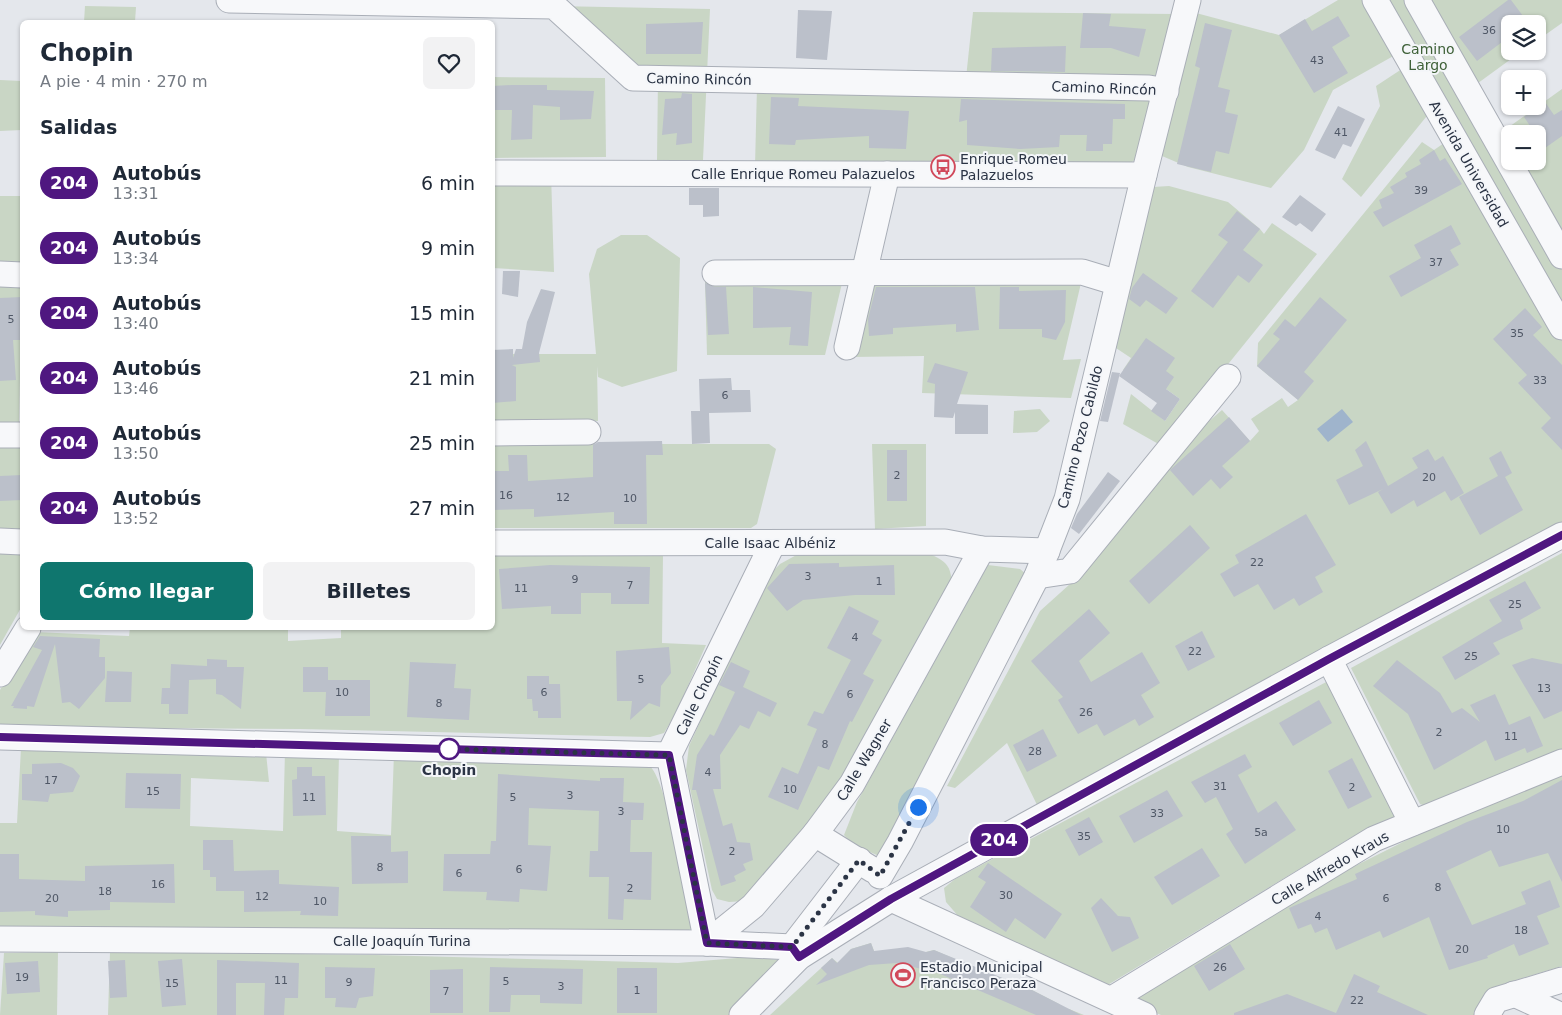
<!DOCTYPE html>
<html lang="es">
<head>
<meta charset="utf-8">
<style>
  body { margin:0; font-family:"DejaVu Sans",sans-serif; background:#f2f2f3; color:#1f2937; height:100vh; display:flex; flex-direction:column; font-size:19px; white-space:nowrap }
  * { box-sizing:border-box; margin:0 }
  p { font-size:16px; color:#747a83 }
  .icon { flex:none; width:28px; height:28px; fill:none; stroke:currentColor; stroke-width:2; stroke-linecap:round; stroke-linejoin:round }
  .map { position:relative; flex:1; overflow:hidden }
  .sheet { position:absolute; left:20px; top:20px; width:475px; height:610px; display:flex; flex-direction:column; background:#fff; border-radius:8px; box-shadow:0 1px 4px #0004 }
  .sheet>* { flex:none }
  .badge { padding:0 10px; border-radius:16px; font-size:18px; line-height:32px }
  .tools { position:absolute; left:1501px; top:15px; display:grid; gap:10px }
  .tools a { display:grid; place-items:center; width:45px; height:45px; border-radius:8px; background:#fff; box-shadow:0 1px 4px #0004; font-size:25px }
  .you { position:absolute; width:25px; height:25px; margin:-12px; border:4px solid #fff; border-radius:50%; background:#1a73e8; box-shadow:0 0 0 8px #1a73e833 }
  .map>.badge { position:absolute; translate:-50% -50%; box-shadow:0 0 0 2px #fff }
  h2 { padding:0 20px; font-size:19px; line-height:45px }
  .round { display:grid; place-items:center; flex:none; width:52px; height:52px; border-radius:8px; background:#f2f2f3 }
  .summary { display:flex; align-items:center; justify-content:space-between; height:85px; padding:0 20px }
  h1 { font-size:24px; font-weight:700; line-height:38px }
  .button { display:flex; gap:10px; margin-top:auto; padding:10px 20px }
  .button a { flex:1; height:58px; border-radius:8px; background:#0f766e; color:#fff; font-size:20px; font-weight:700; line-height:58px; text-align:center }
  .button a+a { background:#f2f2f3; color:#1f2937 }
  ul { padding:0; list-style:none }
  li { display:flex; align-items:center; gap:15px; height:65px; padding:0 20px }
  li div { flex:1 }
  li b { display:block; font-size:19px }
  li em { font-style:normal }
  li .badge { min-width:55px; font-weight:700; text-align:center }
  .map>svg:first-child { display:block }
</style>
</head>
<body>
<div class="map">
<svg width="1562" height="1015" viewBox="0 0 1562 1015">
  <rect width="100%" height="100%" fill="#e4e7ec"/>
  <g fill="#c9d6c5">
    <path d="M1338 0H1417L1562 256V327L1435 106 1361 197 1342 179 1380 106 1376 86 1411 63 1404 50 1333 90 1304 150 1271 188 1188 167 1162 156 1196 13 1279 35Z"/>
    <path d="M1424 0H1562V23L1538 40V24H1510V51H1522L1474 86Z"/>
    <path d="M85 6 136 7 135 22H84Z"/>
    <path d="M554 6 710 9 703 160H657L658 78H633Z"/>
    <path d="M973 12 1175 14 1157 82 966 78Z"/>
    <path d="M492 77 605 78 606 157 493 158Z"/>
    <path d="M0 80 22 81V130L0 131Z"/>
    <path d="M757 86 1153 97 1136 159 1125 167 755 166Z"/>
    <path d="M1562 89V244L1515 161H1538V134H1510V153L1499 134Z"/>
    <path d="M1447 141 1562 339V527L1039 809 1007 743 955 788 947 786 1040 611 1070 584 1177 449 1222 410 1250 441 1259 431 1251 419 1282 398 1288 407 1298 400 1257 366 1258 343 1422 142 1434 150Z"/>
    <path d="M492 173H551L554 272 493 268Z"/>
    <path d="M1169 186 1228 202 1260 229 1264 234 1272 223 1317 254 1162 446 1123 424 1131 394 1165 421 1180 399 1148 376H1131L1123 370 1131 358 1116 348 1153 187Z"/>
    <rect x="0" y="196" width="22" height="66"/>
    <path d="M621 235H647L680 258 677 371 622 387 598 377 597 366 598 421H493L492 354H596L589 274 597 249Z"/>
    <path d="M843 279 825 355H707L705 282Z"/>
    <path d="M871 280 1081 283 1063 360 1081 359 1071 398 922 393 924 356 851 357Z"/>
    <path d="M0 286H22L19 422H0Z"/>
    <path d="M1040 409 1050 421 1037 432 1013 433 1014 411Z"/>
    <path d="M492 444H769L776 449 757 524 751 528H493Z"/>
    <path d="M872 444H926V526L875 529Z"/>
    <path d="M0 445 22 446V531H0Z"/>
    <path d="M0 551 22 552V606L0 645Z"/>
    <path d="M493 552 663 554 662 643 706 645 676 713 664 733 650 737 300 729 22 727 0 724V690L33 632 129 636 130 628H288V641L341 638V628H492Z"/>
    <path d="M802 552 932 555C947 562 950 566 952 582L842 786 744 901 729 902 717 899 712 890 686 770 689 746 766 578 780 564Z"/>
    <path d="M1562 553V749L1428 807 1420 804 1351 668Z"/>
    <path d="M988 565 1020 569 1026 574 879 856 852 844 844 835 857 802Z"/>
    <path d="M1330 680 1396 811 1394 820 1352 837 1106 986 959 917 946 902 944 888 955 879Z"/>
    <path d="M21 748 266 753 269 782 191 778 190 826 283 831 285 751 339 755 337 831 391 835 394 753 650 766C669 786 685 896 691 928L684 936 0 927V823H17Z"/>
    <path d="M1562 774V966L1494 987 1485 1000 1479 1015H1161L1137 1005 1136 994 1351 868 1417 835Z"/>
    <path d="M871 943 874 951 926 952 934 950 1029 991 1032 990 1059 1004 1068 1012 1069 1009 1084 1015H770L832 958 838 963 851 949Z"/>
    <path d="M58 952 57 1015H0L4 953Z"/>
    <path d="M110 952 376 955 678 963 749 957 779 960 733 1015H108Z"/>
  </g>
  <path fill="#9fb4cc" d="M1342 409 1353 422 1328 442 1317 429Z"/>
  <g fill="#bbc0ca">
    <path d="M1508 0H1511L1529 24H1510V36L1477 61 1459 37Z"/>
    <path d="M798 10 832 11 827 60 796 58Z"/>
    <path d="M1083 13 1111 14 1109 26 1146 29 1139 57 1111 48H1080Z"/>
    <path d="M1338 16 1350 36 1332 47 1348 73 1314 93 1279 35 1305 19 1312 31Z"/>
    <path d="M703 22 701 54H646V24Z"/>
    <path d="M1205 23 1232 30 1218 87 1230 90 1225 112 1238 115 1229 154 1216 151 1211 172 1177 164 1200 68 1195 66Z"/>
    <path d="M1066 46 1065 72 991 71 992 48Z"/>
    <path d="M512 85H547V90L594 91 591 119 560 120V107L533 105 532 139 511 140 512 110H492V86Z"/>
    <path d="M682 93 692 94V143L676 145 677 133 662 135 665 99 681 98Z"/>
    <path d="M771 97 799 98 798 106 909 111 906 149 869 148V136L796 140 795 145 769 144Z"/>
    <path d="M961 99 1125 104V119H1113L1112 144H1103V151H1086L1087 135H1060L1059 147 1020 149 967 145V120L959 122Z"/>
    <path d="M1545 102 1554 115 1562 110V136L1545 148 1524 117Z"/>
    <path d="M1338 106 1365 119 1351 147 1343 144 1335 159 1315 150Z"/>
    <path d="M1434 150 1440 161 1445 158 1462 184 1383 227 1373 212 1382 208 1379 200 1394 193 1390 187 1407 177 1405 173 1421 164 1419 160Z"/>
    <path d="M689 188H719V216L703 217V205H689Z"/>
    <path d="M1300 195 1326 214 1312 232 1300 223 1296 226 1282 217Z"/>
    <path d="M1237 211 1260 229 1243 250 1263 265 1249 283 1238 275 1213 308 1191 291 1228 242 1218 235Z"/>
    <path d="M1451 225 1461 244 1450 250 1459 265 1401 297 1389 276 1421 258 1414 245Z"/>
    <path d="M503 271H520L518 297 502 294Z"/>
    <path d="M1143 273 1178 298 1166 314 1146 300 1140 307 1129 299 1132 288Z"/>
    <path d="M705 283 715 287H726L729 334 708 335Z"/>
    <path d="M753 287 812 292 808 346 789 345 791 327 753 328Z"/>
    <path d="M876 287H975L979 330 956 332V324L893 328V334L869 336 868 319Z"/>
    <path d="M1000 287H1019V291L1066 290 1065 322 1056 340 1042 337V329H999Z"/>
    <path d="M541 289 555 292 539 353 540 362 512 365 516 367V401L492 403V350L513 349V358L516 349H522L527 322Z"/>
    <path d="M22 297V340H13L16 380 0 381V298Z"/>
    <path d="M1320 297 1347 320 1304 372 1314 381 1298 400 1257 366 1280 339 1273 334 1285 319 1295 327Z"/>
    <path d="M1525 308 1542 327 1533 335 1562 365V450L1541 428 1551 418 1518 383 1527 375 1493 339Z"/>
    <path d="M1146 338 1175 358 1166 371 1174 377 1166 389 1180 399 1165 421 1151 411 1157 403 1119 376Z"/>
    <path d="M935 363 968 372 957 404 988 405V434H955V412L953 418 934 417 935 384 927 382Z"/>
    <path d="M1112 372 1120 373 1108 422 1100 421Z"/>
    <path d="M731 378 732 390H750L751 412 709 413 710 443 692 444 691 411H700L699 379Z"/>
    <path d="M1229 417 1250 441 1222 466 1233 477 1220 489 1211 479 1193 496 1170 470Z"/>
    <path d="M662 441 663 455H646L647 524H614V512L534 517V509L492 510V471H509L508 455H527L528 481 593 477V445L598 442Z"/>
    <path d="M1366 441 1388 486 1418 468 1412 458 1428 449 1435 461 1443 456 1464 493 1451 501 1445 491 1417 507 1414 500 1391 514 1378 492 1383 489 1349 505 1336 480 1363 466 1355 450Z"/>
    <rect x="887" y="450" width="20" height="51"/>
    <path d="M1501 451 1512 473 1505 477 1523 510 1480 535 1459 497 1498 476 1489 458Z"/>
    <path d="M1108 472 1120 481 1079 534 1071 528 1077 514Z"/>
    <path d="M22 475V500L0 501V476Z"/>
    <path d="M1306 514 1336 565 1315 577 1323 592 1299 606 1294 598 1274 610 1258 584 1234 597 1220 574 1239 563 1235 555Z"/>
    <path d="M1190 525 1210 548 1149 604 1129 581Z"/>
    <path d="M839 563V567L894 565 895 595H855L803 600 787 611 767 588 789 564Z"/>
    <path d="M550 565 650 567 649 604H611V593H581V614H551V606L502 609 499 569Z"/>
    <path d="M1525 581 1541 608 1520 620 1523 629 1493 643 1500 654 1455 680 1442 657 1502 621 1489 600Z"/>
    <path d="M849 606 879 621 872 634 882 640 863 674 874 680 852 722 850 721 829 770 818 766 798 810 768 797 782 767 798 774 817 729 807 725 814 711 823 714 851 660 827 648Z"/>
    <path d="M1089 609 1110 633 1079 661 1091 682 1142 652 1160 683 1141 695 1154 717 1139 726 1135 719 1104 736 1097 724 1078 734 1058 700 1063 697 1031 661Z"/>
    <path d="M1202 631 1215 657 1188 671 1175 646Z"/>
    <path d="M40 636 100 639 99 657H105V678L79 709 70 702 62 703 55 644 34 707 27 706V709L13 708 14 706H11L42 650 33 647Z"/>
    <path d="M669 647 671 673 661 686 660 707 649 703 630 720 632 701H617L616 651Z"/>
    <path d="M1532 658 1562 664V711L1544 719 1512 665Z"/>
    <path d="M207 659 227 660V667H244L241 709 222 695 216 694V679L189 680 188 714H169V704H161L162 688H170L171 664 207 666Z"/>
    <path d="M1397 660 1440 693 1452 713 1462 708 1480 722 1470 705 1495 694 1509 725 1530 716 1543 746 1527 753 1525 748 1495 761 1486 740 1434 770 1408 714 1373 686Z"/>
    <path d="M410 662 456 664 454 688 471 689 469 720 407 717Z"/>
    <path d="M731 662 750 671 743 687 777 703 770 717 758 711 749 729 740 725 720 755 721 789H713L723 826 732 823 737 842 750 843 753 860 743 864 746 870 734 876 736 881 721 886 696 790H692L697 755 710 734 714 736 735 692 719 685Z"/>
    <path d="M303 667H328V680H370V716H325L326 692H303Z"/>
    <path d="M107 671 132 672 131 702H105Z"/>
    <path d="M527 676H549V684H560L561 718H538V711H533L532 699H527Z"/>
    <path d="M1319 700 1332 723 1293 746 1279 723Z"/>
    <path d="M1043 729 1057 756 1027 772 1013 745Z"/>
    <path d="M1245 754 1252 767 1238 775 1258 813 1276 801 1296 830 1245 864 1226 834 1233 829 1216 797 1205 803 1191 782Z"/>
    <path d="M1352 758 1372 797 1348 809 1328 771Z"/>
    <path d="M61 763 73 768 80 776 73 792 50 794 48 802 22 800V774H32V764Z"/>
    <path d="M297 767H312V776H325L326 815 293 816 292 780 297 779Z"/>
    <path d="M126 773 181 774 180 809 125 808Z"/>
    <path d="M498 774 600 781V778H624L623 802 644 803 643 820H631L630 852H652L651 900 624 899 623 920 608 919 609 877H589L590 851H598L599 811 529 808 528 845 551 846 547 891 520 889 519 902 486 900 487 892 443 891 444 854H490L491 841H496Z"/>
    <path d="M1562 780V882L1548 853 1499 867 1491 850 1446 871 1472 925 1526 904 1521 892 1550 880 1560 907 1537 916 1549 944 1519 956 1514 944 1487 956 1488 958 1449 970 1429 917 1383 938 1380 931 1336 950 1327 928 1315 933 1311 924 1298 929 1289 908 1357 879 1355 874 1467 822 1523 801Z"/>
    <path d="M1167 790 1183 816 1134 843 1119 816Z"/>
    <path d="M1089 817 1103 842 1079 856 1065 830Z"/>
    <path d="M351 836H391V852L408 851V883L352 884Z"/>
    <path d="M203 840H233L234 871 279 870V884L339 887 338 916 300 915 301 911 244 912V891H216V877H210V870H203Z"/>
    <path d="M1202 848 1220 876 1172 905 1154 877Z"/>
    <path d="M0 854H19V879L85 881V866L174 864 175 903 110 902V910L68 911V917L35 915V911L0 912Z"/>
    <path d="M988 863 1062 914 1045 939 1015 918 1006 932 970 907 986 882 978 877Z"/>
    <path d="M1101 898 1118 916 1130 917 1139 938 1112 952 1091 908Z"/>
    <path d="M871 943 874 951 908 947 926 952 934 950 1032 990 1081 1015H1036L938 973 897 963 869 965 816 985 827 974 821 968 832 958 837 963 851 949Z"/>
    <path d="M1230 944 1245 969 1209 991 1194 966Z"/>
    <path d="M182 959 186 1005 162 1007 158 961Z"/>
    <path d="M125 960 127 997 110 998 108 961Z"/>
    <path d="M217 960 299 963 298 998H285L284 1015H264L265 983H236V1015H217Z"/>
    <path d="M38 961 40 992 7 994 5 963Z"/>
    <path d="M325 967 375 968 373 996 359 998 356 1008 335 1007 336 998H325Z"/>
    <path d="M490 967 583 969 582 1004 540 1003V995H511L510 1012H489Z"/>
    <rect x="617" y="968" width="40" height="45"/>
    <path d="M463 969V1013H430V970Z"/>
    <path d="M1354 974 1380 986 1377 992 1428 1015H1234V1013L1287 994 1336 1013Z"/>
  </g>
  <g fill="none" stroke-linecap="round" stroke-linejoin="round">
    <g stroke="#a9aeb7" stroke-width="27">
      <g id="minor">
        <path d="M229 0 554 6 633 78 1149 88 1166 91"/>
        <path d="M1375 0 1562 327"/>
        <path d="M1417 0 1562 256"/>
        <path d="M492 173 1144 175"/>
        <path d="M715 273 1082 272 1118 283"/>
        <path d="M0 274 22 275"/>
        <path d="M847 347 887 174"/>
        <path d="M492 433 588 432"/>
        <path d="M0 435H22"/>
        <path d="M0 541 22 542"/>
        <path d="M492 543 945 542 982 549 1047 551"/>
        <path d="M1037 576 1070 571 1228 377"/>
        <path d="M1329 659 1412 823"/>
        <path d="M0 674 28 628"/>
        <path d="M0 737 669 755"/>
        <path d="M815 834 873 870"/>
        <path d="M880 876 900 842 1037 576 1067 499 1144 175 1188 0"/>
        <path d="M891 899 1144 1015"/>
        <path d="M0 939 707 943 792 947 799 957"/>
        <path d="M707 943 753 906 815 834 852 784 982 549"/>
        <path d="M707 943 669 755 773 543"/>
        <path d="M792 947 859 860"/>
        <path d="M1514 994 1560 1015"/>
        <path d="M1112 999 1374 839 1562 762"/>
        <path d="M742 1015 799 957 891 899 1329 659 1562 535"/>
        <path d="M1487 1015 1496 1000 1562 980"/>
      </g>
    </g>
    <use href="#minor" stroke="#f7f8fa" stroke-width="25"/>
  </g>
  <g fill="none" stroke-linecap="round" stroke-linejoin="round">
    <g stroke="#fff" stroke-width="11">
      <path id="line" d="M0 737 669 755 707 943 792 947 799 957 891 899 1329 659 1562 535"/>
    </g>
    <use href="#line" stroke="#4f1780" stroke-width="8"/>
    <path stroke="#2b3445" stroke-width="5" stroke-dasharray="0 9" d="M449 749 669 755 707 943 792 947 859 860 880 876 918 807"/>
  </g>
  <defs>
    <g id="bus-ring" transform="scale(1.25)"><circle r="9.5" fill="#f4f6f9" stroke="#d1495b" stroke-width="1.5"/><path d="M-5-6H5V4H4V6H2V4H-2V6H-4V4H-5ZM-3.5-4V0h7V-4ZM-3.5 1.2v1.5H-2V1.2ZM2 1.2v1.5H3.5V1.2Z" fill="#d1495b"/></g>
    <g id="stadium-ring" transform="scale(1.25)"><circle r="9.5" fill="#f4f6f9" stroke="#d1495b" stroke-width="1.5"/><path d="M0-5a6.5 5 0 1 0 0 10a6.5 5 0 1 0 0-10ZM-3.5-1.8h7v3.6h-7Z" fill="#d1495b"/></g>
  </defs>
  <g fill-rule="evenodd">
    <use href="#bus-ring" x="943" y="167"/>
    <use href="#stadium-ring" x="903" y="975"/>
  </g>
  <circle fill="#fff" stroke="#4f1780" stroke-width="2.5" cx="449" cy="749" r="10"/>
  <g text-anchor="middle" stroke-width="4" stroke-linejoin="round" paint-order="stroke">
    <g font-size="11" fill="#4f5766">
      <text x="1489" y="34">36</text>
      <text x="1317" y="64">43</text>
      <text x="1341" y="136">41</text>
      <text x="1421" y="194">39</text>
      <text x="1436" y="266">37</text>
      <text x="11" y="323">5</text>
      <text x="1517" y="337">35</text>
      <text x="1540" y="384">33</text>
      <text x="725" y="399">6</text>
      <text x="897" y="479">2</text>
      <text x="1429" y="481">20</text>
      <text x="506" y="499">16</text>
      <text x="563" y="501">12</text>
      <text x="630" y="502">10</text>
      <text x="1257" y="566">22</text>
      <text x="808" y="580">3</text>
      <text x="575" y="583">9</text>
      <text x="879" y="585">1</text>
      <text x="630" y="589">7</text>
      <text x="521" y="592">11</text>
      <text x="1515" y="608">25</text>
      <text x="855" y="641">4</text>
      <text x="1195" y="655">22</text>
      <text x="1471" y="660">25</text>
      <text x="641" y="683">5</text>
      <text x="1544" y="692">13</text>
      <text x="342" y="696">10</text>
      <text x="544" y="696">6</text>
      <text x="850" y="698">6</text>
      <text x="439" y="707">8</text>
      <text x="1086" y="716">26</text>
      <text x="1439" y="736">2</text>
      <text x="1511" y="740">11</text>
      <text x="825" y="748">8</text>
      <text x="1035" y="755">28</text>
      <text x="708" y="776">4</text>
      <text x="51" y="784">17</text>
      <text x="1220" y="790">31</text>
      <text x="1352" y="791">2</text>
      <text x="790" y="793">10</text>
      <text x="153" y="795">15</text>
      <text x="570" y="799">3</text>
      <text x="309" y="801">11</text>
      <text x="513" y="801">5</text>
      <text x="621" y="815">3</text>
      <text x="1157" y="817">33</text>
      <text x="1503" y="833">10</text>
      <text x="1261" y="836">5a</text>
      <text x="1084" y="840">35</text>
      <text x="732" y="855">2</text>
      <text x="380" y="871">8</text>
      <text x="519" y="873">6</text>
      <text x="459" y="877">6</text>
      <text x="158" y="888">16</text>
      <text x="1438" y="891">8</text>
      <text x="630" y="892">2</text>
      <text x="105" y="895">18</text>
      <text x="1006" y="899">30</text>
      <text x="262" y="900">12</text>
      <text x="52" y="902">20</text>
      <text x="1386" y="902">6</text>
      <text x="320" y="905">10</text>
      <text x="1318" y="920">4</text>
      <text x="1521" y="934">18</text>
      <text x="1462" y="953">20</text>
      <text x="1220" y="971">26</text>
      <text x="22" y="981">19</text>
      <text x="281" y="984">11</text>
      <text x="506" y="985">5</text>
      <text x="349" y="986">9</text>
      <text x="172" y="987">15</text>
      <text x="561" y="990">3</text>
      <text x="637" y="994">1</text>
      <text x="446" y="995">7</text>
      <text x="1357" y="1004">22</text>
    </g>
    <g font-size="14" fill="#3f6138" stroke="#f4f6f9">
      <text x="1428" y="54">Camino<tspan x="1428" dy="16">Largo</tspan></text>
    </g>
    <g font-size="14" fill="#2b3445" stroke="#f4f6f9">
      <text transform="translate(699 79) rotate(1)" y="5">Camino Rincón</text>
      <text transform="translate(1104 88) rotate(2)" y="5">Camino Rincón</text>
      <text transform="translate(1469 164) rotate(60)" y="5">Avenida Universidad</text>
      <text x="803" y="179">Calle Enrique Romeu Palazuelos</text>
      <text transform="translate(1080 437) rotate(-76)" y="5">Camino Pozo Cabildo</text>
      <text x="770" y="548">Calle Isaac Albéniz</text>
      <text transform="translate(699 695) rotate(-64)" y="5">Calle Chopín</text>
      <text transform="translate(864 760) rotate(-59)" y="5">Calle Wagner</text>
      <text transform="translate(1330 868) rotate(-30)" y="5">Calle Alfredo Kraus</text>
      <text x="402" y="946">Calle Joaquín Turina</text>
    </g>
    <g font-size="14" fill="#2b3445" stroke="#f4f6f9" text-anchor="start">
      <text x="960" y="164">Enrique Romeu<tspan x="960" dy="16">Palazuelos</tspan></text>
      <text x="920" y="972">Estadio Municipal<tspan x="920" dy="16">Francisco Peraza</tspan></text>
    </g>
    <g font-size="14" font-weight="bold" fill="#2b3445" stroke="#f4f6f9">
      <text x="449" y="775">Chopin</text>
    </g>
  </g>
</svg>
<div class="tools">
<a><svg class="icon" aria-label="layers" viewBox="0 0 24 24"><path d="M12 4l9 5-9 5-9-5zM3 14l9 5 9-5"/></svg></a>
<a>+</a>
<a>−</a>
</div>
<div class="you" style="left:918px;top:807px"></div>
<b class="badge" style="left:999px;top:840px;background:#4f1780;color:#fff">204</b>
<section class="sheet">
<div class="summary"><div><h1>Chopin</h1><p>A pie · 4 min · 270 m</p></div><a class="round"><svg class="icon" aria-label="heart" viewBox="0 0 24 24"><path d="M12 20l-8-8c-3-5 5-10 8-4 3-6 11-1 8 4z"/></svg></a></div>
<h2>Salidas</h2>
<ul>
<li><span class="badge" style="background:#4f1780;color:#fff">204</span><div><b>Autobús</b><p>13:31</p></div><em>6 min</em></li>
<li><span class="badge" style="background:#4f1780;color:#fff">204</span><div><b>Autobús</b><p>13:34</p></div><em>9 min</em></li>
<li><span class="badge" style="background:#4f1780;color:#fff">204</span><div><b>Autobús</b><p>13:40</p></div><em>15 min</em></li>
<li><span class="badge" style="background:#4f1780;color:#fff">204</span><div><b>Autobús</b><p>13:46</p></div><em>21 min</em></li>
<li><span class="badge" style="background:#4f1780;color:#fff">204</span><div><b>Autobús</b><p>13:50</p></div><em>25 min</em></li>
<li><span class="badge" style="background:#4f1780;color:#fff">204</span><div><b>Autobús</b><p>13:52</p></div><em>27 min</em></li>
</ul>
<div class="button"><a>Cómo llegar</a><a>Billetes</a></div>
</section>
</div>
</body>
</html>
